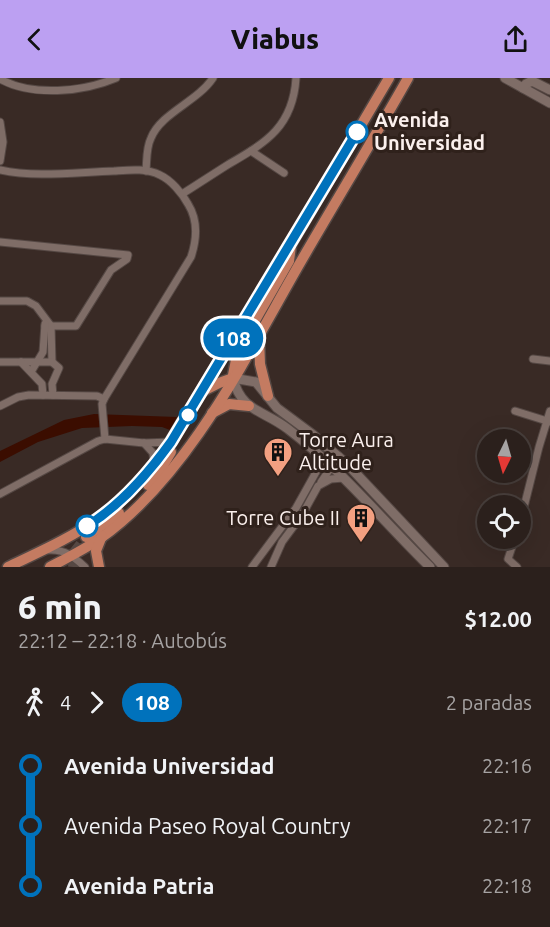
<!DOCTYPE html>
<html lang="es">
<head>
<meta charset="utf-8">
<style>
  body { margin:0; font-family:Ubuntu,sans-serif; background:#332825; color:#f1f3f6; height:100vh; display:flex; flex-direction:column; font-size:22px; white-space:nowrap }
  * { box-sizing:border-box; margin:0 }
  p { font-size:20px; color:#a6a3a3 }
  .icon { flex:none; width:33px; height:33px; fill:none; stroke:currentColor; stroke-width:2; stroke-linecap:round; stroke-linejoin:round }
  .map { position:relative; height:489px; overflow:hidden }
  .side { display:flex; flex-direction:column; background:#2b201c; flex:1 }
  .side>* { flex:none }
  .badge { padding:0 12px; border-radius:20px; font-size:21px; line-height:39px }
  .needle { width:39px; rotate:185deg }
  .controls { position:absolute; left:477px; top:351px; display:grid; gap:12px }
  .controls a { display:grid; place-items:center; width:54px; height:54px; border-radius:50%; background:#2b201c; box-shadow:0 6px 24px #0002,0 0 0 2px #473e3b; font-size:30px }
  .map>.badge { position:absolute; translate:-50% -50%; box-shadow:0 0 0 3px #fff }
  .legs { display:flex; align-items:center; gap:9px; height:66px; padding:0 18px; font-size:20px }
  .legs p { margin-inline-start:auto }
  .head { display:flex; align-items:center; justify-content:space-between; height:102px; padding:0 18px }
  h1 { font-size:33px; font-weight:800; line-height:45px }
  ul { padding:0 18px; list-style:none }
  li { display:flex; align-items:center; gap:21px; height:60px; font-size:22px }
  li i { display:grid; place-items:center; width:9px; height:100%; margin:0 8px; background:currentColor }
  li i::after { content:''; width:15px; height:15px; margin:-8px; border:4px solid; border-radius:50%; background:#2b201c }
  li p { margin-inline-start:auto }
  li:first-child i { background:linear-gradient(#0000 50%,currentColor 0) }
  li:last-child i { background:linear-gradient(currentColor 50%,#0000 0) }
  header { display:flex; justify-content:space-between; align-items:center; height:78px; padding:0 18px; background:#bca0f2; color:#111; font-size:27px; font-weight:800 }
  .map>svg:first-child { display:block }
</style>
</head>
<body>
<header><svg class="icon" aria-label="back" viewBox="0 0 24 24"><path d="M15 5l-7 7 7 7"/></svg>Viabus<svg class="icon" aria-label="share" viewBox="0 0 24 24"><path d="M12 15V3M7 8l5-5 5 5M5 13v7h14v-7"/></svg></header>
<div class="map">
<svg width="550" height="489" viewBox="0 0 550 489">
  <rect width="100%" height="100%" fill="#392a25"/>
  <path fill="#3b0d00" d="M94 336 177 339 170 352 162 349 132 348 82 350 38 364 0 384V373L64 342Z"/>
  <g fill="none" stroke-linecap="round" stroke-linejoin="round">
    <path stroke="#564843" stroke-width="10" stroke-dasharray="10 5" stroke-linecap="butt" d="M73 489 75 473 86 459"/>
    <g stroke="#554844" stroke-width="9">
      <g id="street">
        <path d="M0 1C32 19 83 14 116 0"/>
        <path d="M0 44 3 64 0 83"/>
        <path d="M251 73 284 95"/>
        <path d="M0 92C35 100 78 94 114 93 129 92 146 90 160 97 171 102 182 115 188 126 198 142 197 161 191 179L104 321 102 326 105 361"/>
        <path d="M146 93C147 82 146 70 151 60 161 35 197 24 213 0"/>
        <path d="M182 116C198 106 213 96 229 86 267 64 293 48 296 0"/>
        <path d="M0 164 128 177 127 181 111 192 76 248H45"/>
        <path d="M0 223H27L36 228 51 248 52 284"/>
        <path d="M533 281 550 283"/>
        <path d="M0 284H52L59 290 52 306 53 317"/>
        <path d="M21 284 42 306 43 317"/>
        <path d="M31 294 43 274 45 246"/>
        <path d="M0 328 18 319 29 317 97 318 104 321"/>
        <path d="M515 333 550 344"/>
        <path d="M144 365 153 375 154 386"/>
        <path d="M321 404 339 378"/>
        <path d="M0 416 98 363 105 361 144 365 171 364"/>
        <path d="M520 445 539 369 550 333"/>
        <path d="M515 460 508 481 517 489"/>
        <path d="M49 472C65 471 74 479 85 489"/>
        <path d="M252 489 296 430 320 387 326 382"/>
        <path d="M271 489 282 464 302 437 318 408 331 401 344 400"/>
      </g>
    </g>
    <g stroke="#554844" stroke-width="11">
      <g id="secondary">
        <path d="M505 0 550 25"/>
        <path d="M523 10 526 6 532 3 550 12"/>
        <path d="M430 489C383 443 341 391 288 351 264 332 241 334 233 300L256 304 277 330 312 356 349 388 444 489"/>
      </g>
    </g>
    <g stroke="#554844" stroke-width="13">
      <g id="primary">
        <path d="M259 260 260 286 268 318"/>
        <path d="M233 297 238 272 289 183 291 168"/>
        <path d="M203 313 219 305 233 300"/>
        <path d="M212 335 229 326 249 328"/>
        <path d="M148 407 161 391 171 374"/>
        <path d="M86 459 119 435"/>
        <path d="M8 489C39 474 71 460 99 440 124 423 143 400 162 377L291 166 389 0"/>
        <path d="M50 489C67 480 85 471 101 460 189 397 247 277 300 185 336 123 373 62 408 0"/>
        <path d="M99 489 96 473 102 458"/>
      </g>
    </g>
    <use href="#street" stroke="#7f6d67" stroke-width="7"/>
    <use href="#secondary" stroke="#7f6d67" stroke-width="9"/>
    <use href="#primary" stroke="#c47b61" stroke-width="10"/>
  </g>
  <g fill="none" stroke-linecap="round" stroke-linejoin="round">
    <g stroke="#fff" stroke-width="14">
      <path id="line-1" d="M87 448C121 427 148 396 171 364L357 54"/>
    </g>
    <use href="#line-1" stroke="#0072bc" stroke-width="9"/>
  </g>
  <defs>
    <g id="building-pin" transform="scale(1.5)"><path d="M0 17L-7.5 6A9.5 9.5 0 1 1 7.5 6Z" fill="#f3a081" stroke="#2f211b"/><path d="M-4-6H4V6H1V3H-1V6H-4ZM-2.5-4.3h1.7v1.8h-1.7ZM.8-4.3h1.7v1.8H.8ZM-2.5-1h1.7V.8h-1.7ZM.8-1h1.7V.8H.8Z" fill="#111"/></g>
  </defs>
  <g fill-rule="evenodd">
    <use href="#building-pin" x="278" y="374"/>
    <use href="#building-pin" x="361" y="440"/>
  </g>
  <g fill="#fff" stroke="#0072bc" stroke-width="3">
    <circle cx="357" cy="54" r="10"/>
    <circle cx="188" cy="337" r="8"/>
    <circle cx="87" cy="448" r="10"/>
  </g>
  <g text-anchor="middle" stroke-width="6" stroke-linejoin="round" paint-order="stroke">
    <g font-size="20" font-weight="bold" fill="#fbf0ed" stroke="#2f211b" text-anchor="start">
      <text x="374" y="49">Avenida<tspan x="374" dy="23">Universidad</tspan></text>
    </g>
    <g font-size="20" fill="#fbf0ed" stroke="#2f211b" text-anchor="start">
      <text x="299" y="369">Torre Aura<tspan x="299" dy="23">Altitude</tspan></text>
      <text x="340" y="447" text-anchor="end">Torre Cube II</text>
    </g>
  </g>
</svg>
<div class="controls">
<a><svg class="needle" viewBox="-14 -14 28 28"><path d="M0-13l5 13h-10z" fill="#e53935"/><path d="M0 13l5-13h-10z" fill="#a6a3a3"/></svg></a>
<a><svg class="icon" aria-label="locate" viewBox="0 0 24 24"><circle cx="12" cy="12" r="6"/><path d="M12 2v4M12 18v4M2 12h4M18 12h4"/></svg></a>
</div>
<b class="badge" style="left:233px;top:260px;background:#0072bc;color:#fff">108</b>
</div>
<section class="side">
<div class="head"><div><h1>6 min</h1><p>22:12 – 22:18 · Autobús</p></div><b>$12.00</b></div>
<div class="legs"><svg class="icon" aria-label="walk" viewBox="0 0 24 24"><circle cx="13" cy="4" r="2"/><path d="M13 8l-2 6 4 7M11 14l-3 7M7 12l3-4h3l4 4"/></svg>4<svg class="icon" aria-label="forward" viewBox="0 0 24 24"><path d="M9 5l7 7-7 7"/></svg><b class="badge" style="background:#0072bc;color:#fff">108</b><p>2 paradas</p></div>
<ul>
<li><i style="color:#0072bc"></i><b>Avenida Universidad</b><p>22:16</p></li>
<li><i style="color:#0072bc"></i><span>Avenida Paseo Royal Country</span><p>22:17</p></li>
<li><i style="color:#0072bc"></i><b>Avenida Patria</b><p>22:18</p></li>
</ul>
</section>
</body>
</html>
